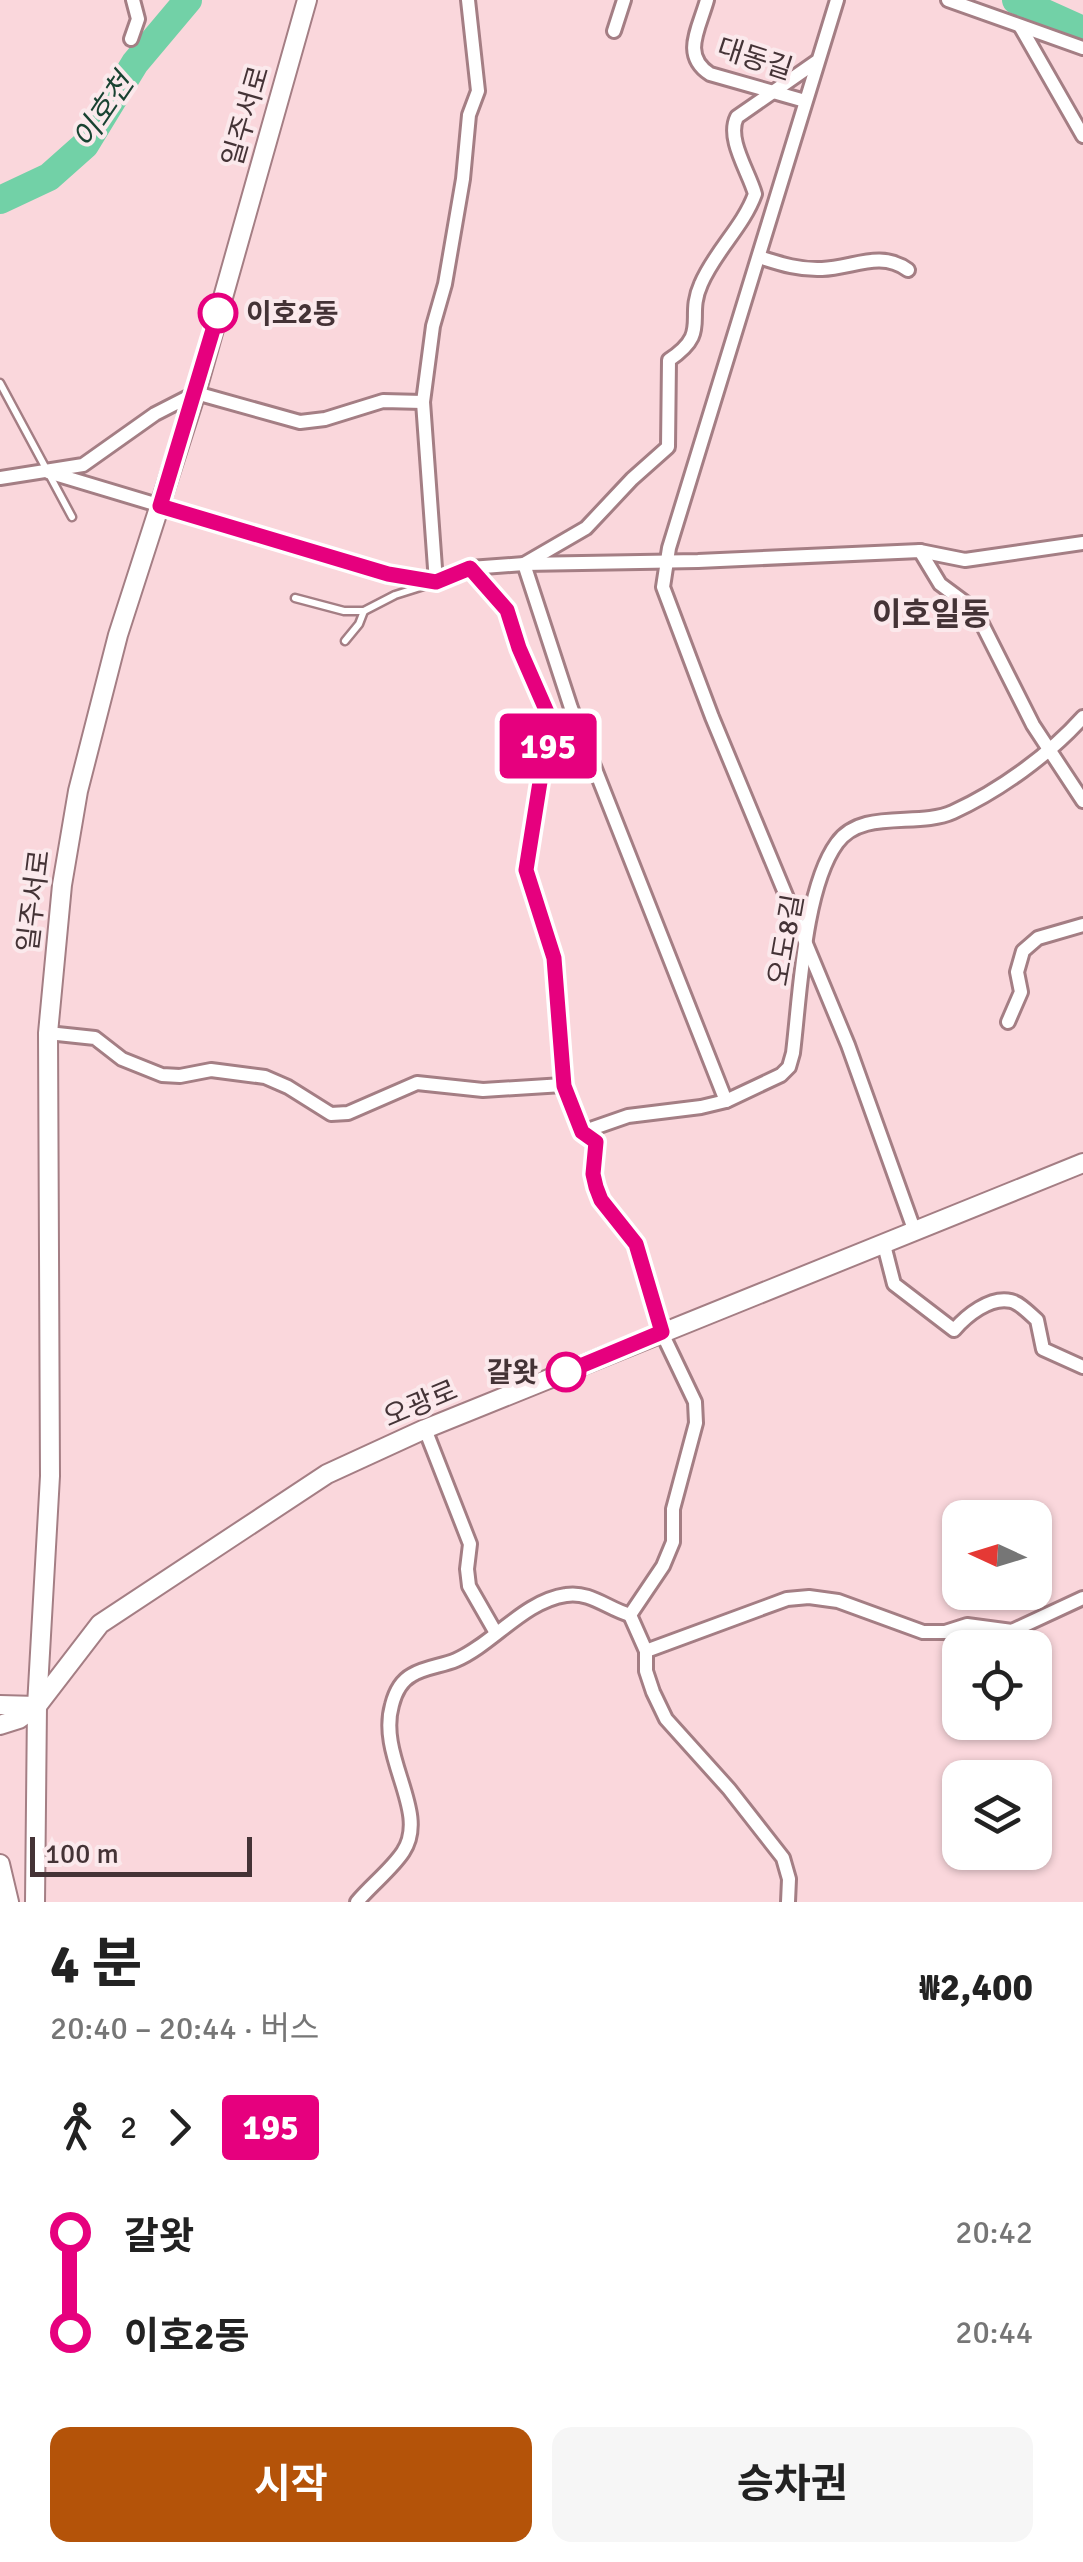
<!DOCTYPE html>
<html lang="ko">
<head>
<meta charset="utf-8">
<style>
  body { margin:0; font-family:Signika,"Noto Sans KR",sans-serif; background:#f6f6f6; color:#222; height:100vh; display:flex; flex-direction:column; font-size:38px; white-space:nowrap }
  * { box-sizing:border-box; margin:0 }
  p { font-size:32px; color:#767676 }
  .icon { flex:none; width:55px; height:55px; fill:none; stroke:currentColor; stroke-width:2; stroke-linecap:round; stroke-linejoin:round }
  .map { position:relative; height:1902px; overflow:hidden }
  .side { display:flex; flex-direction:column; background:#fff; flex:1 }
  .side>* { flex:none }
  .badge { padding:0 20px; border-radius:8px; font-size:35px; line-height:65px }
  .needle { width:65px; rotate:274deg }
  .buttons { position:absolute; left:942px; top:1500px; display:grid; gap:20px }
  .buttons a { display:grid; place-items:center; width:110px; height:110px; border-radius:20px; background:#fff; box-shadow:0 2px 8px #0004; font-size:50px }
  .scale { position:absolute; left:30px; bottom:25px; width:222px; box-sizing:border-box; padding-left:10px; border:5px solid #443336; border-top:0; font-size:28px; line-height:35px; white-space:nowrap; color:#443336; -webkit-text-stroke:8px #fbe9ec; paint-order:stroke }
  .map>.badge { position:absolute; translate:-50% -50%; box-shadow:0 0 0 5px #fff }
  .legs { display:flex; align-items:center; gap:15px; height:110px; padding:0 50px; font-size:32px }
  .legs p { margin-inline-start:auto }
  .overview { display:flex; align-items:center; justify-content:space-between; height:170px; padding:0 50px }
  h1 { font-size:55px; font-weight:700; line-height:75px }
  .primary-button { display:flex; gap:20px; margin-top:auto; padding:20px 50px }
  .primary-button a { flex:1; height:115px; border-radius:20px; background:#b45309; color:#fff; font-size:40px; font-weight:700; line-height:115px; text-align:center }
  .primary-button a+a { background:#f6f6f6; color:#222 }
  ul { padding:0 50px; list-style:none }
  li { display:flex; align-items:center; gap:35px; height:100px; font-size:38px }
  li i { display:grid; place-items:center; width:15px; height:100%; margin:0 12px; background:currentColor }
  li i::after { content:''; width:25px; height:25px; margin:-12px; border:8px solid; border-radius:50%; background:#fff }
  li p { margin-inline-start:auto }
  li:first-child i { background:linear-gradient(#0000 50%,currentColor 0) }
  li:last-child i { background:linear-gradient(currentColor 50%,#0000 0) }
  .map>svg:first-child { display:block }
</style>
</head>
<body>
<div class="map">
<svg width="1083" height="1902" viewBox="0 0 1083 1902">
  <rect width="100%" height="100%" fill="#fad7dc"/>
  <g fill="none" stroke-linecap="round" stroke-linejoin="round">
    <g stroke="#72d1a7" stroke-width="28">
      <path d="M1016 0 1083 30"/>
      <path d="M0 200 49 177 85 145 135 63 188 0"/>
    </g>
    <g stroke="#a47e84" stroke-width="11">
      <g id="lane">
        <path d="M0 383 72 517"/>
        <path d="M295 598 344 611H364L395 595 430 584"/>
        <path d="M345 641 359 624 364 611"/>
      </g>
    </g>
    <g stroke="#a47e84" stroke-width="18">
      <g id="street">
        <path d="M707 0C699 29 681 55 710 74L805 101"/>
        <path d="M837 0 669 548 663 587 712 717 848 1045 915 1232"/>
        <path d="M948 0 1083 48"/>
        <path d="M1020 26 1083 136"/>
        <path d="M614 31 624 0"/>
        <path d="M131 39 138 19 133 0"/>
        <path d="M759 257C781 264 799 270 822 269 853 268 880 250 908 270"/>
        <path d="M48 472 388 574 436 582 470 568 524 564 698 561 920 551 940 584 975 610 1033 725 1083 801"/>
        <path d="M0 478 83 465 155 414 196 393 300 422 325 419 383 401 423 402"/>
        <path d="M920 551 965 560 1083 543"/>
        <path d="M470 568 507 610 519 648 550 719 526 870 553 958 563 1085 582 1132 596 1142 593 1174 596 1187 601 1200 636 1244 662 1333 695 1402 696 1423 673 1509V1542L663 1566 630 1615"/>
        <path d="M436 582 423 402 433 326 445 284 463 179 469 115 478 91 468 0"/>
        <path d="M1008 1022 1021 992 1017 972 1023 951 1038 938 1083 925"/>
        <path d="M48 1033 95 1038 122 1059 162 1075 180 1076 211 1070 265 1077 288 1087 331 1114 348 1113 417 1083 483 1090 563 1085"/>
        <path d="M726 1101 571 708 524 564 586 528 632 479 668 447 669 360C711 332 685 319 701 284 715 251 743 227 755 194 749 172 726 139 737 117L816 62"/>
        <path d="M582 1132 628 1116 701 1107 726 1101 781 1075 789 1067 793 1053C800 996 804 888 837 843 862 808 918 828 953 812 999 791 1049 755 1083 717"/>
        <path d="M884 1245 894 1284 954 1330C966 1316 990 1296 1011 1301 1020 1303 1030 1314 1037 1320L1043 1349 1083 1367"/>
        <path d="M425 1429 470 1544 467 1569 469 1586 496 1633"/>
        <path d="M630 1615 646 1651V1671L653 1692 666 1719 729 1789 783 1858 789 1879 788 1902"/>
        <path d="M646 1651 787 1599 809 1597 838 1601 923 1632H945L967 1625 1012 1631 1083 1598"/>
        <path d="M357 1902C371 1885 391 1870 403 1852 430 1812 377 1757 392 1705 395 1693 401 1681 412 1675 425 1667 442 1666 456 1660 493 1644 524 1601 566 1595 590 1591 608 1609 630 1615"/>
      </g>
    </g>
    <g stroke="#a47e84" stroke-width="22">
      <g id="secondary">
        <path d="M0 1705 37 1706"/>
        <path d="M0 1725 19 1719 37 1706 100 1624 327 1474 425 1429 1083 1163"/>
        <path d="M0 1864 9 1902"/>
        <path d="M35 1902 37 1706 50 1476 48 1033 62 885 78 791 118 635 196 393 307 0"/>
      </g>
    </g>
    <use href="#lane" stroke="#fff" stroke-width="6"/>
    <use href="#street" stroke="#fff" stroke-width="12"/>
    <use href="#secondary" stroke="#fff" stroke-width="18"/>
  </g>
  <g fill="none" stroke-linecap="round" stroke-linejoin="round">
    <g stroke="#fff" stroke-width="22">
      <path id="line-1" d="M218 313 160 506 388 574 436 582 470 568 507 610 519 648 550 719 526 870 554 958 564 1086 582 1132 596 1142 593 1174 596 1187 601 1200 636 1244 662 1332 566 1372"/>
    </g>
    <use href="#line-1" stroke="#e6007e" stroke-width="15"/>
  </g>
  <g fill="#fff" stroke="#e6007e" stroke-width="5">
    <circle cx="218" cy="313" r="18"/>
    <circle cx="566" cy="1372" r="18"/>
  </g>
  <g text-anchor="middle" stroke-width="8" stroke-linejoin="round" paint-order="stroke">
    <g font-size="28" fill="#443336" stroke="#fbe9ec">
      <text transform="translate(755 58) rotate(18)" y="10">대동길</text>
      <text transform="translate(245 116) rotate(-74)" y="10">일주서로</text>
      <text transform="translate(33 901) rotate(-83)" y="10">일주서로</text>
      <text transform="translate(785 940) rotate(-80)" y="10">오도8길</text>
      <text transform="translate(420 1403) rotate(-23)" y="10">오광로</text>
    </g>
    <g font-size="28" font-weight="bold" fill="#443336" stroke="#fbe9ec" text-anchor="start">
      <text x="246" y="323">이호2동</text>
      <text x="538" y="1382" text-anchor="end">갈왓</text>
    </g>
    <g font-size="30" font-style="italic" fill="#194332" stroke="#fbe9ec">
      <text transform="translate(103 111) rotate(-56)" y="10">이호천</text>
    </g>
    <g font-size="32" font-weight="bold" fill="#443336" stroke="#fbe9ec">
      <text x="931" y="625">이호일동</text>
    </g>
  </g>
</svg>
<div class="buttons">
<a><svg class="needle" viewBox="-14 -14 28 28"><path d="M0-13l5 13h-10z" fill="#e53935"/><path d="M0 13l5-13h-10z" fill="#767676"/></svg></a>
<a><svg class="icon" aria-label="locate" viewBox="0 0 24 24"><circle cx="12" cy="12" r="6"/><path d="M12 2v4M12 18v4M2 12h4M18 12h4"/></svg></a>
<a><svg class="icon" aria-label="layers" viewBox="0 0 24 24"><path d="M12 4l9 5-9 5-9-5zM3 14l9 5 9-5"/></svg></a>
</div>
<div class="scale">100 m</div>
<b class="badge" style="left:548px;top:746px;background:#e6007e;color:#fff">195</b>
</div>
<section class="side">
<div class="overview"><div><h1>4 분</h1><p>20:40 – 20:44 · 버스</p></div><b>₩2,400</b></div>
<div class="legs"><svg class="icon" aria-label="walk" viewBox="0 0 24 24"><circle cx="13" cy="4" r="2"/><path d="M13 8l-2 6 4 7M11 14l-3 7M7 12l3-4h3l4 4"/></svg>2<svg class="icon" aria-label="forward" viewBox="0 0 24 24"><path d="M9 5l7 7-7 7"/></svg><b class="badge" style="background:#e6007e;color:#fff">195</b></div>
<ul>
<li><i style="color:#e6007e"></i><b>갈왓</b><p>20:42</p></li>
<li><i style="color:#e6007e"></i><b>이호2동</b><p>20:44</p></li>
</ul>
<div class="primary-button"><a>시작</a><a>승차권</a></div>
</section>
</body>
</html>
